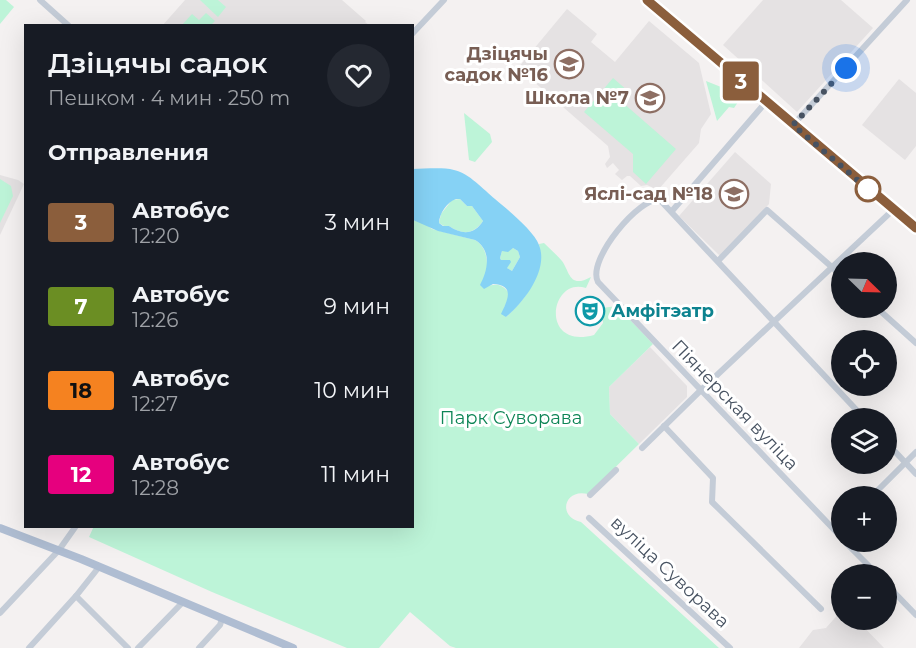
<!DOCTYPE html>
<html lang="ru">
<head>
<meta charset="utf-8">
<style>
  body { margin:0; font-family:Montserrat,sans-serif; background:#242831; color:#f1f3f6; height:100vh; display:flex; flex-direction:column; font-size:22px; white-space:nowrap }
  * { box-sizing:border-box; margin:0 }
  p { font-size:20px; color:#9ea1a6 }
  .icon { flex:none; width:33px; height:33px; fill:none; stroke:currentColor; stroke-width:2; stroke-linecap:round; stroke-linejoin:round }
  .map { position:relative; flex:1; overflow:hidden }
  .drawer { position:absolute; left:24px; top:24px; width:390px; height:504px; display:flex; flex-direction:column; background:#171b24; border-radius:0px; box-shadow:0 6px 24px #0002 }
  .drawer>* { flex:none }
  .badge { padding:0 12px; border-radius:4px; font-size:21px; line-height:39px }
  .needle { width:39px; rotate:113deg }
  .buttons { position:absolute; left:831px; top:252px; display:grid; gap:12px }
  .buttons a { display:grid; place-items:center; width:66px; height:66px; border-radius:50%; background:#171b24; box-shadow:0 6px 24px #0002; font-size:30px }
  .you { position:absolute; width:30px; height:30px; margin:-15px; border:4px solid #fff; border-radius:50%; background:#1a73e8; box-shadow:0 0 0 9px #1a73e833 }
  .map>.badge { position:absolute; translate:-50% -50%; box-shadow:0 0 0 3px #fff }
  h2 { padding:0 24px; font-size:22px; line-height:54px }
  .round { display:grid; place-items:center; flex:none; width:63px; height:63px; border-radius:32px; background:#242831 }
  .overview { display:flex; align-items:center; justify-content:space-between; height:102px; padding:0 24px }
  h1 { font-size:28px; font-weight:600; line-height:45px }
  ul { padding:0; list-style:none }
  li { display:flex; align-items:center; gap:18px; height:84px; padding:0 24px }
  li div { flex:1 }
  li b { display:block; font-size:22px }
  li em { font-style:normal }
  li .badge { min-width:66px; font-weight:700; text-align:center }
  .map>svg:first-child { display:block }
</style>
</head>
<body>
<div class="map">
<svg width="916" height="648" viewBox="0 0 916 648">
  <rect width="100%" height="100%" fill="#f4f1f1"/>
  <g fill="#e5e2e3">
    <path d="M185 0H342L366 21 365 22 369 25 162 26Z"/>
    <path d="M763 0H841L873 28 797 112 723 45Z"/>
    <path d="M567 9 597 34 591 42 615 62 649 21 699 63 711 114 701 129 699 143 658 190 647 185 641 186 630 176H627L622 180 615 174 619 170 613 163 607 168 605 164 610 157 608 146 518 68Z"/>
    <path d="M899 79 916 93V146L905 160 862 125Z"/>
    <path d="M735 152 771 184 769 204 720 256 679 216Z"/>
    <path d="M0 175 18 180 24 184 0 235Z"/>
    <path d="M650 347 687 386V397L639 444 610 414 609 387Z"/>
    <path d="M841 611 842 620H857L884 648H799L813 630 826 628Z"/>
  </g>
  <g fill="#bdf4d8">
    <path d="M0 0H6L14 7 0 24Z"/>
    <path d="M200 0H218L226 7 218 17Z"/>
    <path d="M206 13 215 21 211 25H182L192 14 199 20Z"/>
    <path d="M613 78 628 91 622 102 676 149 646 184 633 172V154L584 112Z"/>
    <path d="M706 81 721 87 738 102 734 108 729 107 717 121Z"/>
    <path d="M464 113 490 134 492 142 475 162 469 160Z"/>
    <path d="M0 179 11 186 13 196 0 223Z"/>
    <path d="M460 199 467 206H472L483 221C473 235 462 235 449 226H444L439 223 441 214 452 200Z"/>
    <path d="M413 220 425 224 432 229 475 240C491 249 487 271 486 287 496 283 502 284 509 293L508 300 504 308 506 317C527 299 544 272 539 244L544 243C550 249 557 255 562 261 570 272 569 289 591 277L586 288C550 276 539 350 594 335L603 323 602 308 617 306 653 344 609 387 610 414 639 444 588 494C564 488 557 517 581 522L719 648H456L450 646 410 612 379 648H347L212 592 89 537 94 526H412Z"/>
    <path d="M513 248 518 251 520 257 512 271 507 268 506 260H501L500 258 502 251Z"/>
  </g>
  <path fill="#86d2f5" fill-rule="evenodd" d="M412 169C425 169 442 167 454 170 469 173 484 190 495 199 507 209 534 231 539 245 549 270 524 302 506 317L501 314C507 301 516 285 493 284L484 289 480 285C488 270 492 250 475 240L438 231 413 220ZM456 199H460L467 206H472L483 221C474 235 462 235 449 226H443L439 223C439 214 447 202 456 199ZM513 248 518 251 520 257 512 271 507 268 511 262 510 260H501L500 258 502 251 508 252Z"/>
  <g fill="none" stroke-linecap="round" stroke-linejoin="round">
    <g stroke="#c4ccd7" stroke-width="6">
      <path d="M40 0 69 26"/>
      <path d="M412 34 444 0"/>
      <path d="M793 125 907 0"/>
      <path d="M672 211 766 102"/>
      <path d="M718 261 767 210 842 276"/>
      <path d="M877 308 916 343"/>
      <path d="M664 426 713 478 712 502 821 609"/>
      <path d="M886 442 916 474"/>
      <path d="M642 448 700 391 893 210"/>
      <path d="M590 495 616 470"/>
      <path d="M872 496 916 452"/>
      <path d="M589 518 730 648"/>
      <path d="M842 538 598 282C586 260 641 195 660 200L864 418"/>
      <path d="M845 542 877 574"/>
      <path d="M886 584 916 615"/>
      <path d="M76 596 128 648"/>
      <path d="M0 613 59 550 76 526"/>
      <path d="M29 648 76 596 99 567"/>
      <path d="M138 648 182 603"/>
      <path d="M199 648 220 625 222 619"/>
    </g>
    <g stroke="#afbdd2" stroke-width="8">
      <path d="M647 0 916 228"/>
      <path d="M0 528 81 559 293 648"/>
    </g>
  </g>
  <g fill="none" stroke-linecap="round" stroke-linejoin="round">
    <g stroke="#fff" stroke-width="14">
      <path id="line" d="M647 0 916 228"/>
    </g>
    <use href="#line" stroke="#8b5e3c" stroke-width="9"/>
    <path stroke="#475261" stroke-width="6" stroke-dasharray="0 10.8" d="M846 68 793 125 868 189"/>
  </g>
  <defs>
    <g id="school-ring" transform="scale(1.5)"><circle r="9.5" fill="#fff" stroke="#8d6e63" stroke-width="1.5"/><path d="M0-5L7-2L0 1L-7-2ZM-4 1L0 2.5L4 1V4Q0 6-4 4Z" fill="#8d6e63"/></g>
    <g id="theatre-ring" transform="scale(1.5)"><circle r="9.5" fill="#fff" stroke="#0f9aa8" stroke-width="1.5"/><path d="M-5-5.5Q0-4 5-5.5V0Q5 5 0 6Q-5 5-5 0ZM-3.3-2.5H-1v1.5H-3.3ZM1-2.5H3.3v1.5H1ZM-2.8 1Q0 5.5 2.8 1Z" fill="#0f9aa8"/></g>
  </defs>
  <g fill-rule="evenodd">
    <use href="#school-ring" x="569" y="64"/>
    <use href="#school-ring" x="650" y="98"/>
    <use href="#school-ring" x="734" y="194"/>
    <use href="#theatre-ring" x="590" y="311"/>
  </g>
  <circle fill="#fff" stroke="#8b5e3c" stroke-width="3" cx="868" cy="189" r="12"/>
  <g text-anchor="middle" stroke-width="6" stroke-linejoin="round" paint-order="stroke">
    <g font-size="18" font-weight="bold" fill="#785e54" stroke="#fff" text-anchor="end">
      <text x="548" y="60">Дзіцячы<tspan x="548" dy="21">садок №16</tspan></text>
      <text x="629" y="104">Школа №7</text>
      <text x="713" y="200">Яслі-сад №18</text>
    </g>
    <g font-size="18" font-weight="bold" fill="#0d838f" stroke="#fff" text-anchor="start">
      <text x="611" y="317">Амфітэатр</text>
    </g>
    <g font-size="18" fill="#475261" stroke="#fff">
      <text transform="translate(735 405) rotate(46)" y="6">Піянерская вуліца</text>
      <text transform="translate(670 572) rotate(43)" y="6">вуліца Суворава</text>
    </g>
    <g font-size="18" fill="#0e8556" stroke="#fff">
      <text x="511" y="424">Парк Суворава</text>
    </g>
  </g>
</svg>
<div class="buttons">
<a><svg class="needle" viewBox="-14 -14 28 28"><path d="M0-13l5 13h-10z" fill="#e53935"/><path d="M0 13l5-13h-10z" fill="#9ea1a6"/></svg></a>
<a><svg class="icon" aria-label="locate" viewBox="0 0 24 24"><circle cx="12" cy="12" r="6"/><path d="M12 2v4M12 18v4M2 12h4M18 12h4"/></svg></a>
<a><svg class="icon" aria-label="layers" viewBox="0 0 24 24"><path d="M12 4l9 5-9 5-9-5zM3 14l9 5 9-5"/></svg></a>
<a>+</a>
<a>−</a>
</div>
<div class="you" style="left:846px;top:68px"></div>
<b class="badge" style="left:741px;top:81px;background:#8b5e3c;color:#fff">3</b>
<section class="drawer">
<div class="overview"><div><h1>Дзіцячы садок</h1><p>Пешком · 4 мин · 250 m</p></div><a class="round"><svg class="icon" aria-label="heart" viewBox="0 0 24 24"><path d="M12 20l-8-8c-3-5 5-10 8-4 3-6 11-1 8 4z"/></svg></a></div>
<h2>Отправления</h2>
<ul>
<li><span class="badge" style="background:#8b5e3c;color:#fff">3</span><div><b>Автобус</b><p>12:20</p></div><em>3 мин</em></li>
<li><span class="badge" style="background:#6b8e23;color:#fff">7</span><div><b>Автобус</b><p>12:26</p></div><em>9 мин</em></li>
<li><span class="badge" style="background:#f58220;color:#111">18</span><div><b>Автобус</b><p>12:27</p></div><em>10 мин</em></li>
<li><span class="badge" style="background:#e6007e;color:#fff">12</span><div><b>Автобус</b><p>12:28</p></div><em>11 мин</em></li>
</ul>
</section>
</div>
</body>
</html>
